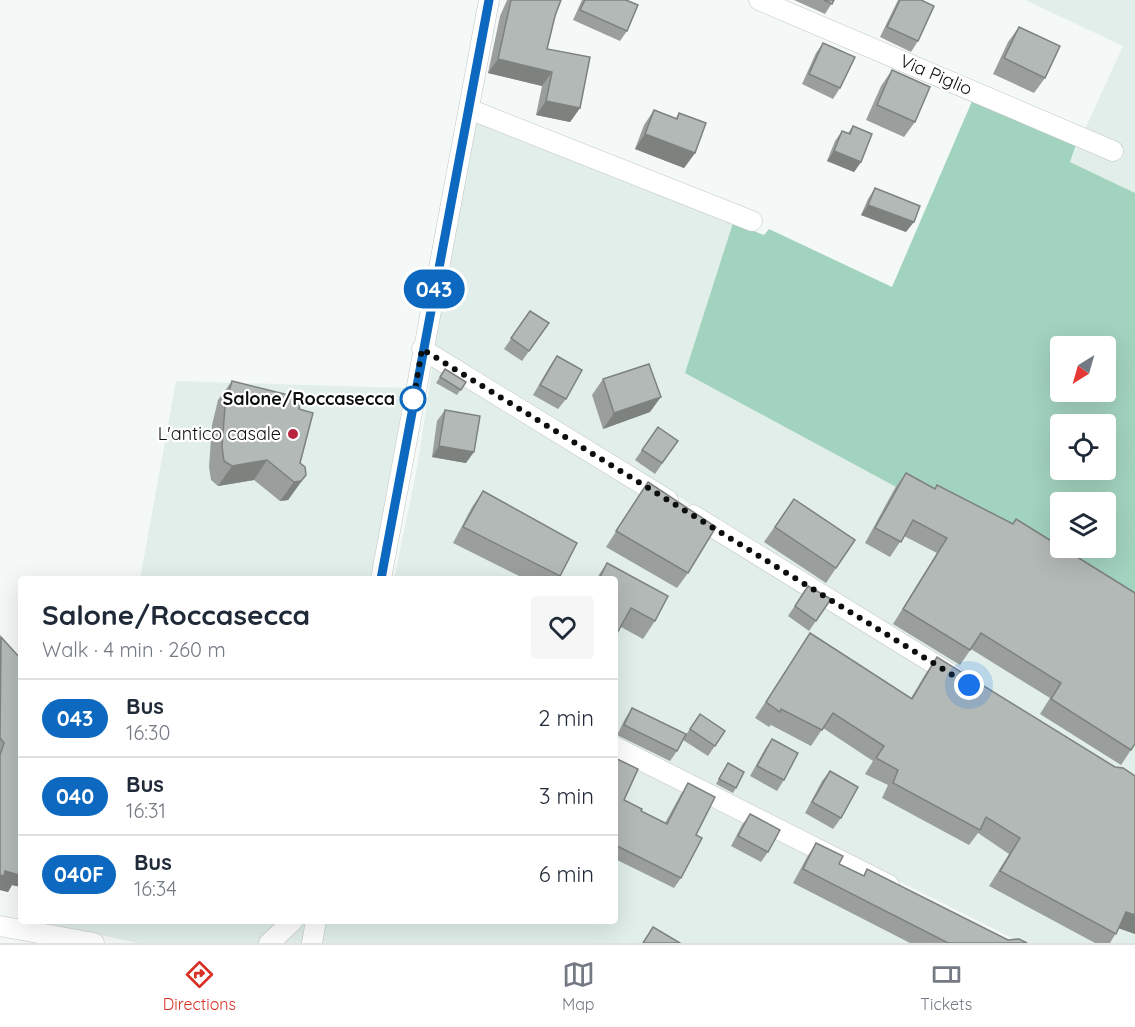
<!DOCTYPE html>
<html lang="en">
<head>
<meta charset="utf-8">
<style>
  body { margin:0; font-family:Quicksand,sans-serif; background:#f6f6f7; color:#1f2937; height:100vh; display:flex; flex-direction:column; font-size:22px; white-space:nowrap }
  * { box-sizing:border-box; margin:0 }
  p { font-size:20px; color:#747a83 }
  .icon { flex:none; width:33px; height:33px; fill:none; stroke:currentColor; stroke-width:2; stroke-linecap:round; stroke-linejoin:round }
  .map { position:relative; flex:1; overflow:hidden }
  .drawer { position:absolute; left:18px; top:576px; width:600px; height:348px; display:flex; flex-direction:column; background:#fff; border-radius:6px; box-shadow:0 6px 24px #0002 }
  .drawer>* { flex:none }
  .badge { padding:0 12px; border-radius:20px; font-size:21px; line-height:39px }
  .needle { width:39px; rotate:217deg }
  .controls { position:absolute; left:1050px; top:336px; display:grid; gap:12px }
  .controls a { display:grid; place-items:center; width:66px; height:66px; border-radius:6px; background:#fff; box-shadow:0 6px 24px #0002; font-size:30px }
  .you { position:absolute; width:30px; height:30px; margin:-15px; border:4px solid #fff; border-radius:50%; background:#1a73e8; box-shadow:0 0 0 9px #1a73e833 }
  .map>.badge { position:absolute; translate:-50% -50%; box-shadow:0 0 0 3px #fff }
  .round { display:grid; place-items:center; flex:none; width:63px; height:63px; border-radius:6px; background:#f6f6f7 }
  .headline { display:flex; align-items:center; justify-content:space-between; height:102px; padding:0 24px }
  h1 { font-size:28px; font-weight:800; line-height:45px }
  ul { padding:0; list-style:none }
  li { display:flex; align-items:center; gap:18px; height:78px; padding:0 24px; border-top:2px solid #e0e1e3 }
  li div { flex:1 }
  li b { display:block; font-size:22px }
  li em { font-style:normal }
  li .badge { min-width:66px; font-weight:700; text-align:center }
  .dock { display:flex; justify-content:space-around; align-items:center; height:84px; border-top:2px solid #e0e1e3; background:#fff; font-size:16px; color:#747a83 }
  .dock a { display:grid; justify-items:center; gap:3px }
  .dock .selected { color:#d93025 }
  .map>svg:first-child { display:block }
</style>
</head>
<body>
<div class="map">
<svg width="1135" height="943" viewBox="0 0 1135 943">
  <rect width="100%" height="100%" fill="#f4f9f7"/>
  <g fill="#e1eee9">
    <path d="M1025 0H1135V193L1070 162 1123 46Z"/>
    <path d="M474 118 733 223 790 429 1135 616V943H1022L615 739V579H394L417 468 433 363 720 543 730 528 433 348Z"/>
    <path d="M176 381 406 388 371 579H140Z"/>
    <path d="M615 757 991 943H322L326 921H615Z"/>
    <path d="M44 921H307L303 943H138L44 923Z"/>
  </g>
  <path fill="#a2d3be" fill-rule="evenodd" d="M976 92 1079 137 1070 162 1135 193V616L685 373 733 223 764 235 769 229 892 287ZM1060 346H1106V392H1060ZM1060 424H1106V470H1060ZM1060 502H1106V548H1060Z"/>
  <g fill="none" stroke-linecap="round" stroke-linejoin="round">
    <g stroke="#c0c5c3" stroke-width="21">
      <g id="minor">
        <path d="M759 0 1113 151"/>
        <path d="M469 109 752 221"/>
        <path d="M422 349 668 500"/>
        <path d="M693 515 954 676"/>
        <path d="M381 579 489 0"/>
        <path d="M615 747 889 885"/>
        <path d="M0 926 94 943"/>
        <path d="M269 943 293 921"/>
        <path d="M312 943 316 921"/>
      </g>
    </g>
    <use href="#minor" stroke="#fff" stroke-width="20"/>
  </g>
  <g fill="#9a9f9d">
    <path d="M507 0H561L555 16 547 49 580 108 570 122 536 115 542 86 488 73 500 16Z"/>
    <path d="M582 0H626L627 31 620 41 573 20Z"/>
    <path d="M794 0H834L825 14Z"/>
    <path d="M898 0H921L918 41 911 52 880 37Z"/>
    <path d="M1019 27 1045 78 1034 93 993 74 1008 42Z"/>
    <path d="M823 43 840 88 833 99 802 84 816 53Z"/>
    <path d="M892 70 915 122 904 137 866 120 881 86Z"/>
    <path d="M654 110 676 118 679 113 695 153 684 168 635 149 644 125Z"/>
    <path d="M853 126 861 162 854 172 827 161 835 141 842 131 848 133Z"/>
    <path d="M875 188 906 232 861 215 868 199Z"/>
    <path d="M530 311 549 323 522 361 504 349Z"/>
    <path d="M557 356 566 399 558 409 533 395 550 366Z"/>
    <path d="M445 369 466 382 457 395 436 383Z"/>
    <path d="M603 379 650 412 603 429 592 395Z"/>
    <path d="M232 381 299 409 300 463 306 475 288 500 280 501 254 480 218 486 211 480 209 467 212 425 218 400Z"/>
    <path d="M445 410 466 463 432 457 437 421Z"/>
    <path d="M658 427 678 441 655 474 635 460Z"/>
    <path d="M906 473 934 489 937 485 1135 744 1121 765 1040 714 1050 698 971 649 960 665 893 624 937 553 904 536 890 557 865 543 895 488Z"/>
    <path d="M648 482 688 573 677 588 606 547Z"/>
    <path d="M483 491 560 576 558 579H525L453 543 472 507Z"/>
    <path d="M794 499 855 540 826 583 764 542Z"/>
    <path d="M607 563 655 621 643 639 621 627 615 579H596Z"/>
    <path d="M808 586 831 599 809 631 788 616Z"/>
    <path d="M810 633 911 698 926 673 937 657 1115 767 1135 776V934L1119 928 1110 943H1095L989 886 1009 854 978 833 969 845 882 798 888 785 865 774 873 761 823 728 811 746 771 725 769 727 755 718Z"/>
    <path d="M0 637 21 659V887L12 885 8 892 0 890Z"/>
    <path d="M632 708 683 739 700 714 725 731 708 756 683 740 677 751 670 761 617 735 625 719Z"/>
    <path d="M772 739 784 780 777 791 750 776 765 749Z"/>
    <path d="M615 758 624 800 641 811 665 823 681 794 688 783 696 835 681 878 674 888 615 859Z"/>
    <path d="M728 763 736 788 733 793 716 784Z"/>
    <path d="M830 771 841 818 833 829 805 813 822 781Z"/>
    <path d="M750 814 768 852 761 862 731 846 742 825Z"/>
    <path d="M816 843 839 864 863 876 867 869 1008 940 1027 943H910L793 883 807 857Z"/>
  </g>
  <g fill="#7d827f">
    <path d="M498 59 552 72 542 86 488 73Z"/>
    <path d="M546 101 580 108 570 122 536 115Z"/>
    <path d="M645 134 695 153 684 168 635 149Z"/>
    <path d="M834 151 861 162 854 172 827 161Z"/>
    <path d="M868 205 914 222 906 232 861 215Z"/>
    <path d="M661 397 650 412 603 429 614 413Z"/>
    <path d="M439 446 474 452 466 463 432 457Z"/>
    <path d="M267 460 254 480 218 486 232 466Z"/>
    <path d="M306 475 288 500 280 501 294 482Z"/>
    <path d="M21 868V887L12 885 8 892 0 890V875L5 871Z"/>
    <path d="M1126 912 1135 915V934L1115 927Z"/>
  </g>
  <g fill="#b3b9b6" stroke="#7d827f" stroke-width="1.5">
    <path d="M511 0H561L555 16 547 49 590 57 580 108 546 101 552 72 498 59Z"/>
    <path d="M585 0H626L638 5 627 31 580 10Z"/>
    <path d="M824 0H834L832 4Z"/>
    <path d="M900 0H921L934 6 918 41 887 27Z"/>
    <path d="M1019 27 1060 46 1045 78 1004 58Z"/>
    <path d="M823 43 855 57 840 88 809 74Z"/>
    <path d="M892 70 930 87 915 122 877 105Z"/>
    <path d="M654 110 677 119 679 113 706 123 695 153 645 134Z"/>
    <path d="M853 126 872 134 861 162 834 151 842 131 850 134Z"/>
    <path d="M875 188 920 206 914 222 868 205Z"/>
    <path d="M530 311 549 323 529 351 511 338Z"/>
    <path d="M557 356 582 370 566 399 540 385Z"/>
    <path d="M649 364 661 397 614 413 603 379Z"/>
    <path d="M445 369 466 382 461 390 440 377Z"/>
    <path d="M232 381 301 398 299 409 313 413 300 463 305 467 306 475 301 481 294 482 267 460 232 466 224 461 222 447 225 406Z"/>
    <path d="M445 410 480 416 474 452 439 446Z"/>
    <path d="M658 427 678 441 662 463 642 450Z"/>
    <path d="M906 473 935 489 937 485 1013 524 1016 519 1135 593V744L1131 750 1051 699 1061 683 981 633 970 650 903 609 947 538 913 520 901 542 875 528Z"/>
    <path d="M648 482 716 527 688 573 616 531Z"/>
    <path d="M483 491 577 543 560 576 463 527Z"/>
    <path d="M794 499 855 540 836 568 775 527Z"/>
    <path d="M607 563 668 596 655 621 631 608 615 637V579H599Z"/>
    <path d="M808 586 831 599 816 621 795 606Z"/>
    <path d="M810 633 912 699 937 657 1115 767 1123 768 1135 776V915L1126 912 1116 934 1000 871 1020 838 986 817 980 830 893 783 898 770 876 758 884 746 833 713 822 730 781 709 780 712 766 702Z"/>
    <path d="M1 637 21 659V868H20L19 875 5 871 4 876 0 875V755L4 743 0 738Z"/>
    <path d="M632 708 686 734 677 751 624 725Z"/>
    <path d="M700 714 725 731 715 746 690 729Z"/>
    <path d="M772 739 798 753 784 780 757 766Z"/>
    <path d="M615 758 638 769 624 800 642 809 641 811 667 824 688 783 715 797 696 835 702 838 681 878 615 845Z"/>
    <path d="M728 763 744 772 736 788 719 779Z"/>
    <path d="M830 771 858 787 841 818 812 802Z"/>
    <path d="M750 814 780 830 768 852 738 836Z"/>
    <path d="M816 843 843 856 839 864 864 876 867 869 1008 940 1019 939 1027 943H948L803 869Z"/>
    <path d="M653 927 680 943H643Z"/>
  </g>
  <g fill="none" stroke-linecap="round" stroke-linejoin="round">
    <g stroke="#fff" stroke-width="14">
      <path id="line" d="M381 579 489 0"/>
    </g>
    <use href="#line" stroke="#0c69bf" stroke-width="9"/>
    <path stroke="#0d0f0e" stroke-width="6" stroke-dasharray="0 10.8" d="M413 399V403L422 349 969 685"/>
  </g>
  <circle fill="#fff" stroke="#0c69bf" stroke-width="3" cx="413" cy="399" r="12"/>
  <circle fill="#b72541" stroke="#fff" stroke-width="2" cx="293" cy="434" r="6"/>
  <g text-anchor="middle" stroke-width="4.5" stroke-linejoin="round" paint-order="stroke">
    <g font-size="18" fill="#0d0f0e" stroke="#fff">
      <text transform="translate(936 75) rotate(23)" y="6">Via Piglio</text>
    </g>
    <g font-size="18" font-weight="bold" fill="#0d0f0e" stroke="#fff" text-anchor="end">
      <text x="395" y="405">Salone/Roccasecca</text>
    </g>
    <g font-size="18" fill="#0d0f0e" stroke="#fff" text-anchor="end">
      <text x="281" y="440">L'antico casale</text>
    </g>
  </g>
</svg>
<div class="controls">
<a><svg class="needle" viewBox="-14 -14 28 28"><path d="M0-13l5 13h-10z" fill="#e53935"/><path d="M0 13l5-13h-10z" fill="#747a83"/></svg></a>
<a><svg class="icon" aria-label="locate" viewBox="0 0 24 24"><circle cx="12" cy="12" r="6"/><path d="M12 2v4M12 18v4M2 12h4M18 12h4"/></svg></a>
<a><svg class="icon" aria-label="layers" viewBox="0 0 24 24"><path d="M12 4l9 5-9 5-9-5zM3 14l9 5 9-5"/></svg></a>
</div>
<div class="you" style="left:969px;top:685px"></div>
<b class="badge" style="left:434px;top:289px;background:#0c69bf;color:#fff">043</b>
<section class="drawer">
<div class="headline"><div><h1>Salone/Roccasecca</h1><p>Walk · 4 min · 260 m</p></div><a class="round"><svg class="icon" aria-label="heart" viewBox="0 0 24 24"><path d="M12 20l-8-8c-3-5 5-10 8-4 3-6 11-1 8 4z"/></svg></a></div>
<ul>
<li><span class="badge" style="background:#0c69bf;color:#fff">043</span><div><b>Bus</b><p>16:30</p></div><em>2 min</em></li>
<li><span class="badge" style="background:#0c69bf;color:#fff">040</span><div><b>Bus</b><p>16:31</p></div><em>3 min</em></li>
<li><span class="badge" style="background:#0c69bf;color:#fff">040F</span><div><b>Bus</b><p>16:34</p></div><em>6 min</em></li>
</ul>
</section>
</div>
<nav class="dock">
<a class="selected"><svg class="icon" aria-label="directions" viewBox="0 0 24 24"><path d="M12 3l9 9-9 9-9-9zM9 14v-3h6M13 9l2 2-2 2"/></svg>Directions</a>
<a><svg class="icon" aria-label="map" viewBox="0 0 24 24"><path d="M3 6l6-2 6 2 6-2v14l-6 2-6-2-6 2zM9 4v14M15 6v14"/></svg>Map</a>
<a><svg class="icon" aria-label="tickets" viewBox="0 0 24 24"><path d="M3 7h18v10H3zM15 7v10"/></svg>Tickets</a>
</nav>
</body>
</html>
